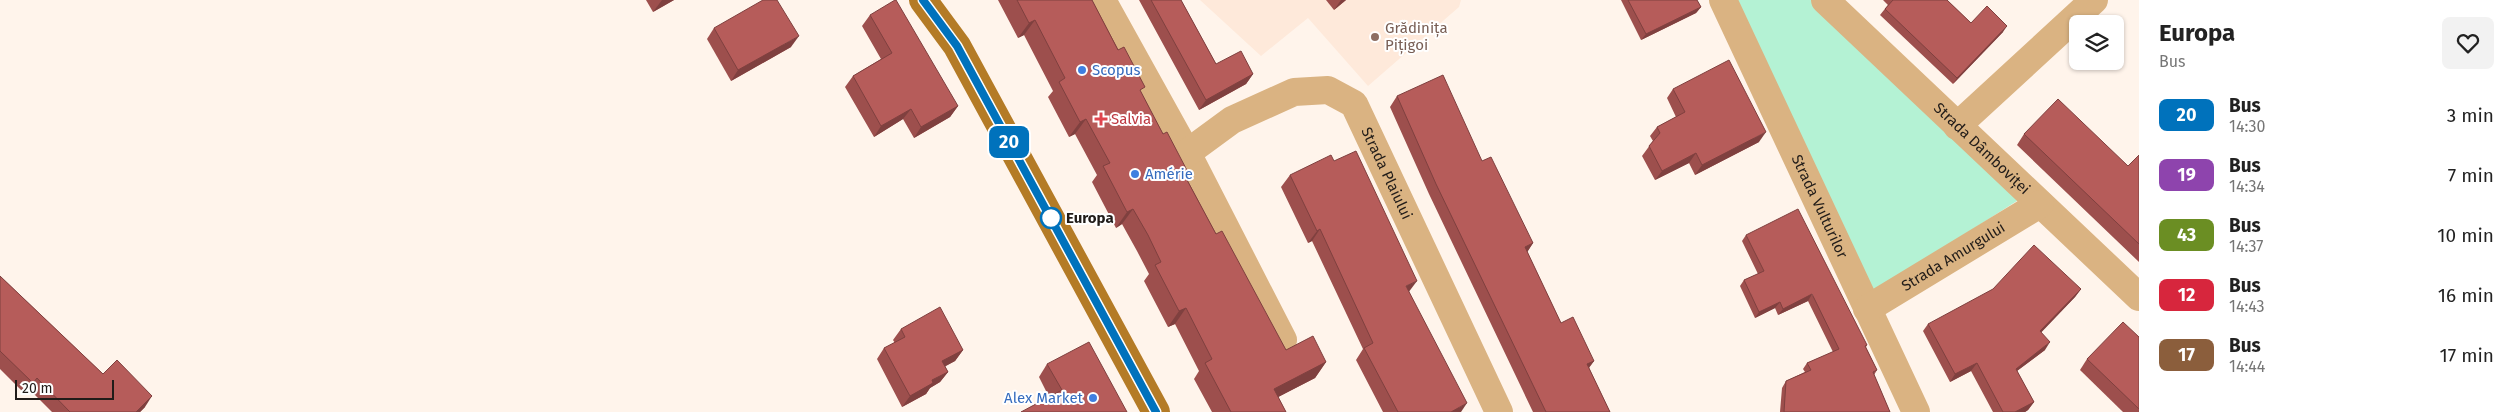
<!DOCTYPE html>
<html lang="en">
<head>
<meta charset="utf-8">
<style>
  body { margin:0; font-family:"Fira Sans",sans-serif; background:#f2f2f2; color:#222; height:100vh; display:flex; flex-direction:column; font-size:19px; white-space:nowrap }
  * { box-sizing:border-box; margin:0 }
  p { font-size:16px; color:#767676 }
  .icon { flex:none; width:28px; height:28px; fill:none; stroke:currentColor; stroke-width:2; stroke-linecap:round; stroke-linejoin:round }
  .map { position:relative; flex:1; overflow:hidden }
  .details { display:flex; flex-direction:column; background:#fff; width:375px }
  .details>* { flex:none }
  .badge { padding:0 10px; border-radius:8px; font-size:18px; line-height:32px }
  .controls { position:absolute; left:2069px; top:15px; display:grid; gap:10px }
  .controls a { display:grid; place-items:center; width:55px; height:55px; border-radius:8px; background:#fff; box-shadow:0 1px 4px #0004; font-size:25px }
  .scale { position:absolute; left:15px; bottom:12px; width:99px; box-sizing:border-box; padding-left:5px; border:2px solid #211c19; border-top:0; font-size:14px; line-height:18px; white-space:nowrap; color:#211c19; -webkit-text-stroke:4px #fff; paint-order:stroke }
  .map>.badge { position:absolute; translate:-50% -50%; box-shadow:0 0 0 2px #fff }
  .round { display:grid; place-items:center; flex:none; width:52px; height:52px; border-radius:8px; background:#f2f2f2 }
  .headline { display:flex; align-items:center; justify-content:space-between; height:85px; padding:0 20px }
  h1 { font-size:24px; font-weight:700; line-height:38px }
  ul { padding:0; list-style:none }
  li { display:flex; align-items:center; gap:15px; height:60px; padding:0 20px }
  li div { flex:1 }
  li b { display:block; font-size:19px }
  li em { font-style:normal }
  li .badge { min-width:55px; font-weight:700; text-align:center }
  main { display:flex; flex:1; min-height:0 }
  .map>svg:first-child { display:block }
</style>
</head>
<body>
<main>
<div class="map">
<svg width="2139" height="412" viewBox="0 0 2139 412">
  <rect width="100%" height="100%" fill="#fff4eb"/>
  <path fill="#fee9da" d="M1200 0H1461L1459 7 1368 86 1308 18 1261 56Z"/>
  <path fill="#b4f2d4" d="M1737 0H1813L2020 199 1874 292Z"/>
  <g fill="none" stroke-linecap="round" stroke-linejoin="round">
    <g stroke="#dab382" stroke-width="28">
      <path d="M1102 0 1187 153 1283 340"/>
      <path id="s1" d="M1723 0 1916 412"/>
      <path id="s2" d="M1825 0 2139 297"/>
      <path d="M1957 126 2094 0"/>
      <path id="s3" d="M1187 153 1232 120 1294 92 1328 90 1354 104 1499 412"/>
      <path id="s4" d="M1867 309 2040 204"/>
    </g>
    <path stroke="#b47b26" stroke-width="28" d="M923 0 957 46 1156 412"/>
  </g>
  <g fill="#9d4f4d">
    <path d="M646 0H674L653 12Z"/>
    <path d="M998 0H1092L1216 234 1286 350 1326 362 1315 378 1278 397 1286 412H1212L1194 379 1199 371 1175 324 1168 327 1144 281 1149 274 1137 251 1122 224 1116 228 1092 182 1097 175 1075 134 1069 137 1048 97 1053 91 1039 64 1024 35 1018 38Z"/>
    <path d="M1139 0H1181L1216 64 1253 74 1246 84 1199 110Z"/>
    <path d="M1326 0H1346L1334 10Z"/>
    <path d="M1621 0H1697L1701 7 1696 13 1641 40Z"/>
    <path d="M1883 0H1947L1971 23 2003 32 1953 84 1880 15 1888 5Z"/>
    <path d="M870 15 958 106 950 117 914 138 903 119 874 137 845 87 853 76 881 59 862 26Z"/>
    <path d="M714 28 791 47 731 81 707 39Z"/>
    <path d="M1673 89 1759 142 1695 175 1689 163 1655 180 1642 156 1653 141 1650 136 1657 127 1676 117 1667 98Z"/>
    <path d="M1397 96 1482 161 1533 243 1527 252 1561 323 1594 361 1589 368 1610 412H1533L1429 194 1390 107Z"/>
    <path d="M2024 134 2128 166 2139 155V262L2017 145Z"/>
    <path d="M1290 175 1409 292 1461 412H1383L1356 360 1363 349 1312 241 1308 243 1281 187Z"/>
    <path d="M1746 235 1867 345 1866 347 1877 370 1874 375 1890 412H1780L1782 388 1786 381 1805 372 1803 369 1807 363 1833 352 1808 301 1778 315 1775 308 1755 318 1740 286 1744 280 1758 274 1742 241Z"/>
    <path d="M0 276 103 374 145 407 140 412H52L29 389 25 394 0 369Z"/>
    <path d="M2081 289 2075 297 2041 332 2045 350 2017 371 2034 402 2028 410 2025 412H1993L1971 371 1950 382 1923 331 1928 324Z"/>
    <path d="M901 329 963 350 955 361 945 366 948 372 940 382 930 388 926 394 902 407 877 359 884 348 895 343 893 340Z"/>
    <path d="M2139 337V412H2123L2080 370 2087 359Z"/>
    <path d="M1047 364 1127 412 1049 397 1039 377Z"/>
  </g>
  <g fill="#7f403f">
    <path d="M662 0H674L653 12Z"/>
    <path d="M1341 0H1346L1334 10Z"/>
    <path d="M1701 7 1696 13 1641 40 1646 34Z"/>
    <path d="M1035 20 1024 35 1018 38 1029 23Z"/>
    <path d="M2007 26 2003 32 1953 84 1957 78Z"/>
    <path d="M799 36 791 47 731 81 738 70Z"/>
    <path d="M1253 74 1246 84 1199 110 1206 100Z"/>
    <path d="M958 106 950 117 914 138 921 127Z"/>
    <path d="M911 109 903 119 874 137 881 126Z"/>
    <path d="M1086 119 1075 134 1069 137 1080 122Z"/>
    <path d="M1766 132 1759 142 1695 175 1702 165Z"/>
    <path d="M1696 153 1689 163 1655 180 1662 171Z"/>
    <path d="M1133 209 1122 224 1116 228 1127 212Z"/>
    <path d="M1320 229 1312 241 1308 243 1317 231Z"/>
    <path d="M1533 243 1526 254 1525 247Z"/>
    <path d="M1417 281 1408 293 1406 286Z"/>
    <path d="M2081 289 2075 297 2035 339 2040 331Z"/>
    <path d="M1812 294 1808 301 1778 315 1783 309Z"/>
    <path d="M1780 302 1775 308 1755 318 1759 312Z"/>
    <path d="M1186 308 1175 324 1168 327 1179 311Z"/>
    <path d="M2050 342 2045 350 2010 376 2016 369Z"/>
    <path d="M963 350 955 361 935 372 942 361Z"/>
    <path d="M1594 361 1586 371 1587 364Z"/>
    <path d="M1326 362 1315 378 1263 405 1274 389Z"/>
    <path d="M1977 363 1971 371 1950 382 1955 374Z"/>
    <path d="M948 372 940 382 930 388 926 394 902 407 910 396 932 380Z"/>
    <path d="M152 396 145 407 140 412H136Z"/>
    <path d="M2034 402 2028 410 2025 412H2015Z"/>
    <path d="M1467 403 1461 412H1451Z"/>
  </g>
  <g fill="#b65c5a" stroke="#7f403f">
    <path d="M763 0H777L799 36 738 70 714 28Z"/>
    <path d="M895 0H896L958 106 921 127 911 109 881 126 853 76 892 53 870 15Z"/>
    <path d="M1017 0H1092L1118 50 1124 47 1145 87 1140 90 1163 134 1167 132 1191 178 1187 180 1216 234 1222 231 1286 350 1313 336 1326 362 1274 389 1286 412H1231L1205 363 1212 359 1186 308 1179 311 1155 265 1161 262 1148 235 1133 209 1127 212 1103 166 1110 163 1086 119 1080 122 1059 82 1065 78 1035 20 1029 23Z"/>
    <path d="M1151 0H1181L1216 64 1241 51 1253 74 1206 100Z"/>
    <path d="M1628 0H1697L1701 7 1646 34Z"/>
    <path d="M1893 0H1947L1971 23 1987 6 2007 26 1957 78 1885 9Z"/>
    <path d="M1729 60 1766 132 1702 165 1696 153 1662 171 1649 146 1660 133 1657 127 1685 112 1673 89Z"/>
    <path d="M1443 75 1482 161 1491 157 1533 243 1525 247 1561 323 1573 317 1594 361 1587 364 1610 412H1546L1436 184 1397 96Z"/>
    <path d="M2058 99 2128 166 2139 155V244L2024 134Z"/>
    <path d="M1356 151 1417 281 1406 286 1467 403 1451 412H1398L1364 348 1373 343 1320 229 1317 231 1290 175 1331 155 1334 161Z"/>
    <path d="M1798 209 1867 345 1865 346 1877 370 1873 372 1890 412H1784L1786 381 1811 370 1807 363 1839 349 1812 294 1783 309 1780 302 1759 312 1744 280 1764 271 1746 235Z"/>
    <path d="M2034 245 2081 289 2040 331 2050 342 2016 369 2034 402 2015 412H2003L1977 363 1955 374 1928 324 1993 289Z"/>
    <path d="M0 276 103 374 117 360 152 396 136 412H70L37 378 33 383 0 351Z"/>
    <path d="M940 307 963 350 942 361 948 372 932 380 933 383 910 396 884 348 905 337 901 329Z"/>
    <path d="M2123 322 2139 337V409L2087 359Z"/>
    <path d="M1089 342 1127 412H1021L1062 390 1047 364Z"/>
  </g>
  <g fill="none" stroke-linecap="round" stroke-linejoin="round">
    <g stroke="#fff" stroke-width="11">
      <path id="line" d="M923 0 957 46 1156 412"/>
    </g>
    <use href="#line" stroke="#0072bc" stroke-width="8"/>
  </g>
  <circle fill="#8d6e63" stroke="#fff" stroke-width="2" cx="1375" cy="37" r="5"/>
  <g fill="#3f7fe0" stroke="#fff" stroke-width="2">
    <circle cx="1082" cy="70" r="5"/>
    <circle cx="1135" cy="174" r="5"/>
    <circle cx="1093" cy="398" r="5"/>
  </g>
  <path fill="#e0444e" stroke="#fff" stroke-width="2" d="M1098.5 111.5h5v5h5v5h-5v5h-5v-5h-5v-5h5z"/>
  <circle fill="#fff" stroke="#0072bc" stroke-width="2.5" cx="1051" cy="218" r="10"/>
  <g text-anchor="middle" stroke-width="4" stroke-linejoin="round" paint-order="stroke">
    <g font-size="15" fill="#785e54" stroke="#fff" text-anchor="start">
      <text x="1385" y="33">Grădinița<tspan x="1385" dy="17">Pițigoi</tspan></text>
    </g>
    <g font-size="15" fill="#366cbe" stroke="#fff" text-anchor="start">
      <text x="1092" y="75">Scopus</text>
      <text x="1145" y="179">Amérie</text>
      <text x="1083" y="403" text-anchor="end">Alex Market</text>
    </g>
    <g font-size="15" fill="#be3a42" stroke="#fff" text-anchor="start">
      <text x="1111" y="124">Salvia</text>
    </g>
    <g font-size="15" fill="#211c19" stroke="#fff">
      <text dy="5" stroke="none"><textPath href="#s2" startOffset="216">Strada Dâmboviței</textPath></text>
      <text dy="5" stroke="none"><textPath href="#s3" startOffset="264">Strada Plaiului</textPath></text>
      <text dy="5" stroke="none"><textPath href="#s1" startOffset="228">Strada Vulturilor</textPath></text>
      <text dy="5" stroke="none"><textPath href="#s4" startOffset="101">Strada Amurgului</textPath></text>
    </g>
    <g font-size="15" font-weight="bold" fill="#211c19" stroke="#fff" text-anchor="start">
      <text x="1066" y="223">Europa</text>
    </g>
  </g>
</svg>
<div class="controls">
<a><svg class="icon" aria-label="layers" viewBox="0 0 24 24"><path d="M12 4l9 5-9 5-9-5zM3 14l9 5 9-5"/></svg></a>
</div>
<div class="scale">20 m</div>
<b class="badge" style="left:1009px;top:142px;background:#0072bc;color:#fff">20</b>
</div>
<section class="details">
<div class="headline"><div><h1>Europa</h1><p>Bus</p></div><a class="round"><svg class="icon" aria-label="heart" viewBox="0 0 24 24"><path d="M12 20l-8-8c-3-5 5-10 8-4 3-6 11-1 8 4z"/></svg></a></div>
<ul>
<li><span class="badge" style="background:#0072bc;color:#fff">20</span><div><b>Bus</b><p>14:30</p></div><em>3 min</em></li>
<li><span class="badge" style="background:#8e44ad;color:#fff">19</span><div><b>Bus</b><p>14:34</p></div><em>7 min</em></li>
<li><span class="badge" style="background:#6b8e23;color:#fff">43</span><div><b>Bus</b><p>14:37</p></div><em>10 min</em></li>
<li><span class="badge" style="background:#d7263d;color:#fff">12</span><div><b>Bus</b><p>14:43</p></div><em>16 min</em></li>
<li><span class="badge" style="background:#8b5e3c;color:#fff">17</span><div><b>Bus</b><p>14:44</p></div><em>17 min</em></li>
</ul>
</section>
</main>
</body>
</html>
